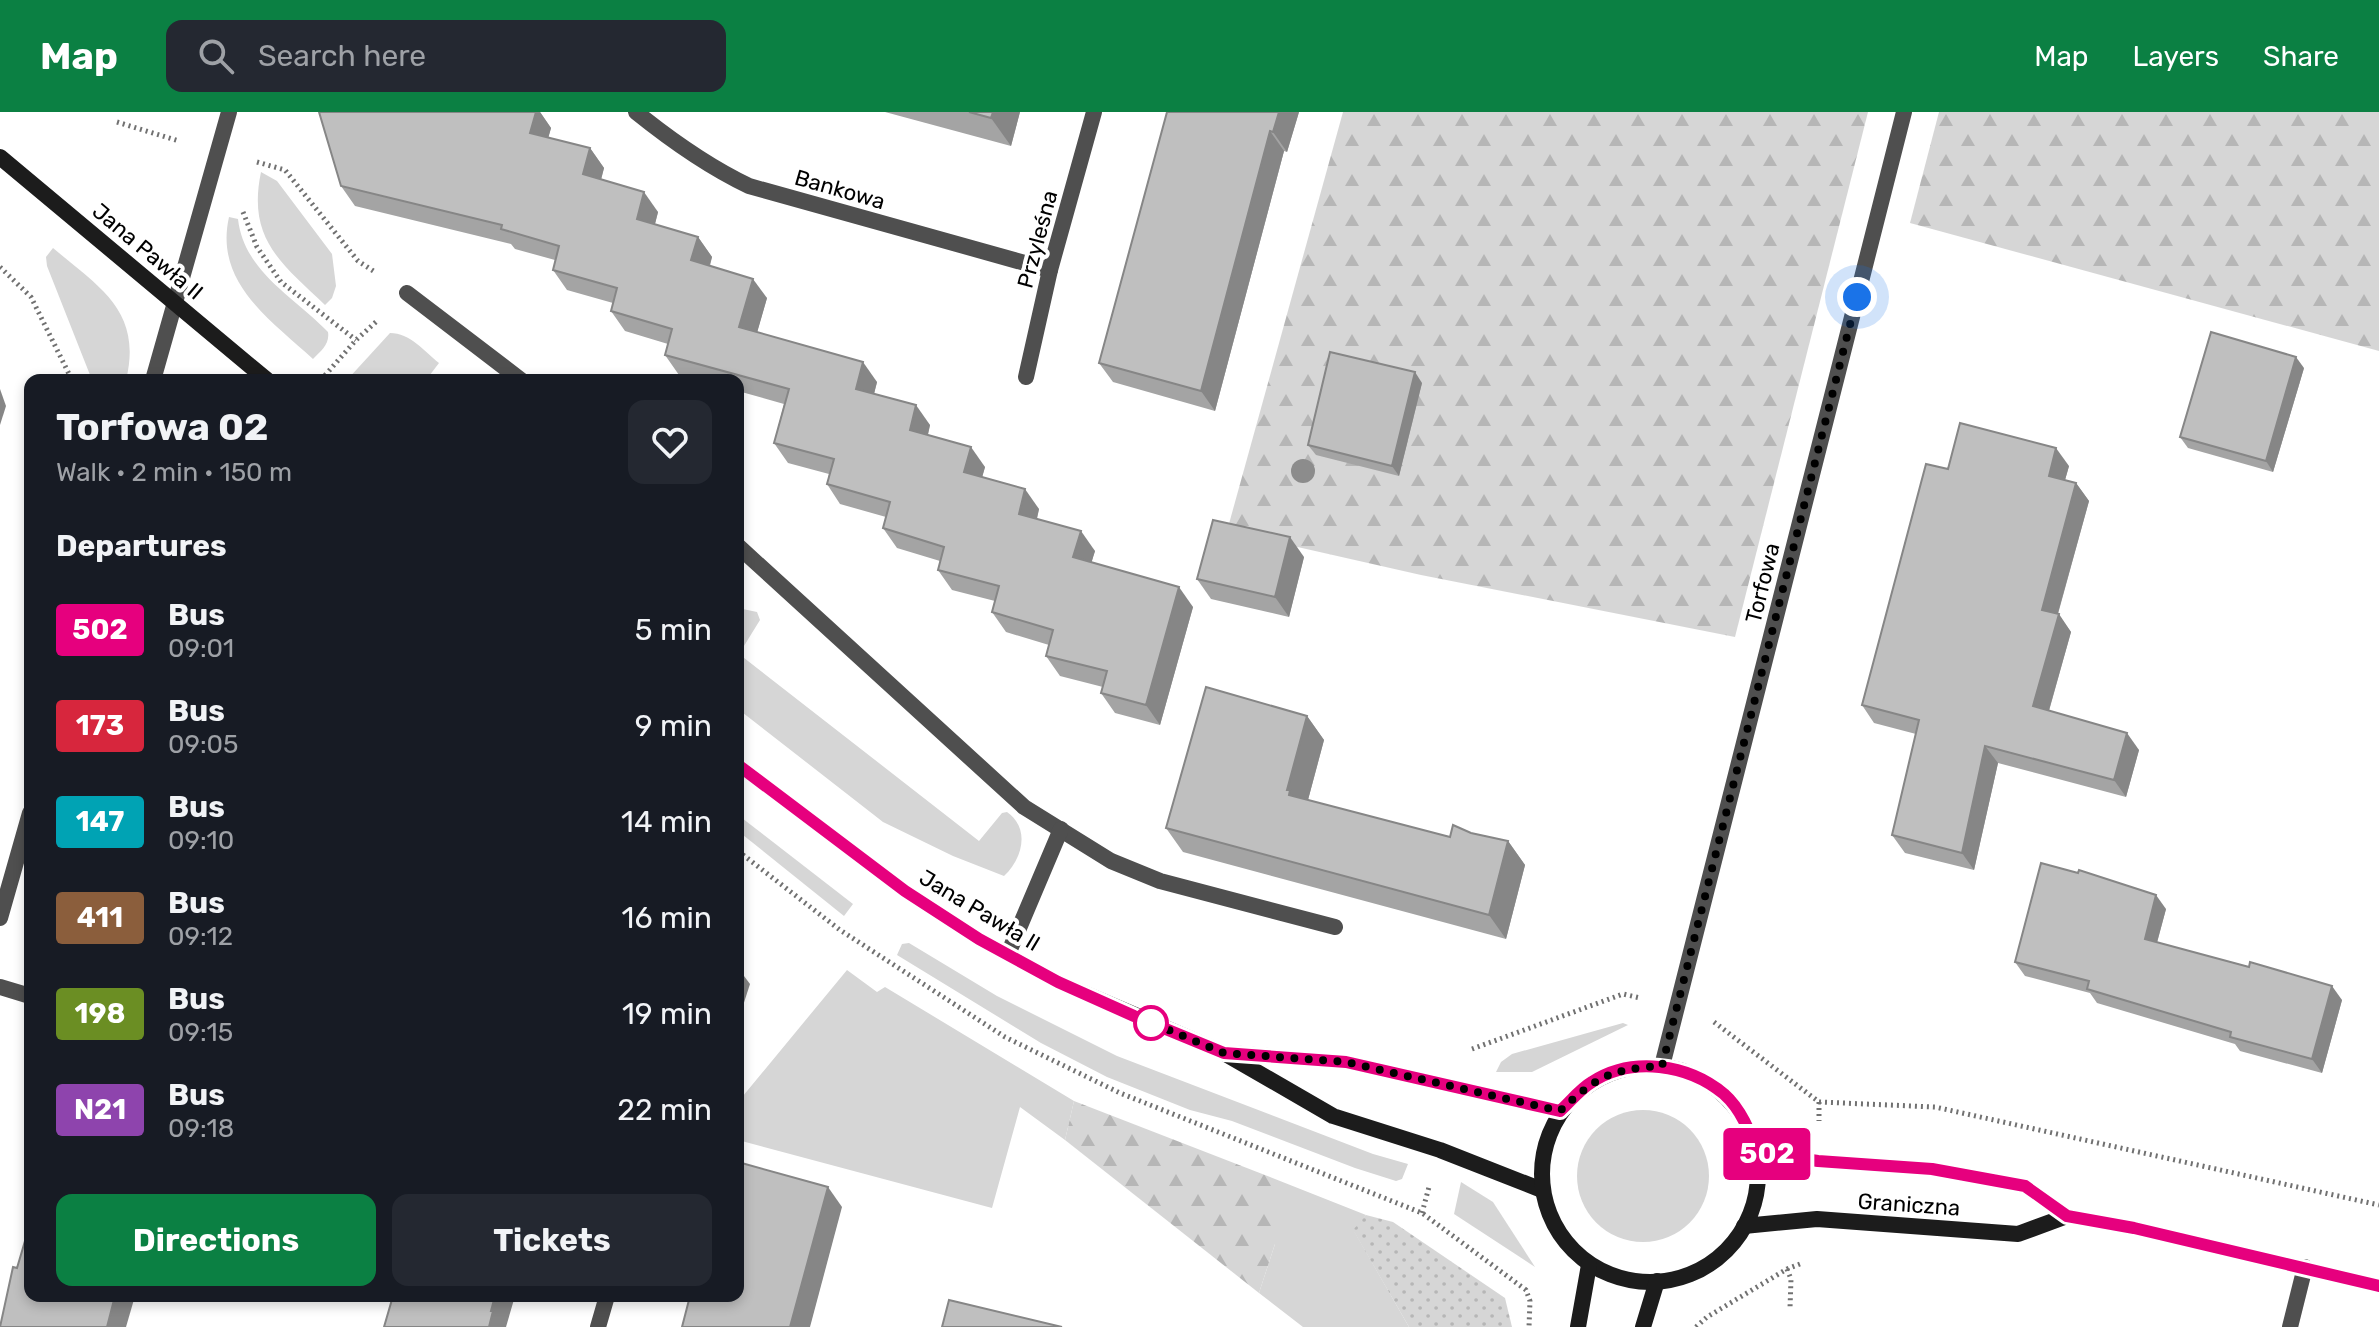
<!DOCTYPE html>
<html lang="en">
<head>
<meta charset="utf-8">
<style>
  body { margin:0; font-family:Rubik,sans-serif; background:#242831; color:#f1f3f6; height:100vh; display:flex; flex-direction:column; font-size:30px; white-space:nowrap }
  * { box-sizing:border-box; margin:0 }
  p { font-size:26px; color:#9ea1a6 }
  .icon { flex:none; width:44px; height:44px; fill:none; stroke:currentColor; stroke-width:2; stroke-linecap:round; stroke-linejoin:round }
  .map { position:relative; flex:1; overflow:hidden }
  .side { position:absolute; left:24px; top:262px; width:720px; height:928px; display:flex; flex-direction:column; background:#171b24; border-radius:16px; box-shadow:0 4px 12px #0003 }
  .side>* { flex:none }
  .badge { padding:0 16px; border-radius:6px; font-size:28px; line-height:52px }
  .you { position:absolute; width:40px; height:40px; margin:-20px; border:6px solid #fff; border-radius:50%; background:#1a73e8; box-shadow:0 0 0 12px #1a73e833 }
  .map>.badge { position:absolute; translate:-50% -50%; box-shadow:0 0 0 4px #fff }
  h2 { padding:0 32px; font-size:30px; line-height:72px }
  .round { display:grid; place-items:center; flex:none; width:84px; height:84px; border-radius:16px; background:#242831 }
  .summary { display:flex; align-items:center; justify-content:space-between; height:136px; padding:0 32px }
  h1 { font-size:38px; font-weight:700; line-height:60px }
  .cta { display:flex; gap:16px; margin-top:auto; padding:16px 32px }
  .cta a { flex:1; height:92px; border-radius:16px; background:#0b8043; color:#fff; font-size:32px; font-weight:700; line-height:92px; text-align:center }
  .cta a+a { background:#242831; color:#f1f3f6 }
  ul { padding:0; list-style:none }
  li { display:flex; align-items:center; gap:24px; height:96px; padding:0 32px }
  li div { flex:1 }
  li b { display:block; font-size:30px }
  li em { font-style:normal }
  li .badge { min-width:88px; font-weight:700; text-align:center }
  header { display:flex; align-items:center; gap:48px; box-sizing:border-box; height:112px; padding:0 40px; background:#0b8043; color:#fff }
  header strong { font-size:38px }
  nav { display:flex; gap:44px; margin-inline-start:auto; font-size:28px }
  .search { width:560px; height:72px; background:#242831; display:flex; align-items:center; gap:20px; box-sizing:border-box; padding:0 28px; border-radius:16px; color:#9ea1a6; font-size:30px }
  .map>svg:first-child { display:block }
</style>
</head>
<body>
<header>
<strong>Map</strong>
<div class="search"><svg class="icon" aria-label="search" viewBox="0 0 24 24"><circle cx="10" cy="10" r="6"/><path d="M15 15l6 6"/></svg>Search here</div>
<nav><a>Map</a><a>Layers</a><a>Share</a></nav>
</header>
<div class="map">
<svg width="2379" height="1215" viewBox="0 0 2379 1215">
  <defs>
    <pattern id="forest-firs" width="22" height="20" patternUnits="userSpaceOnUse" patternTransform="scale(2)"><rect width="22" height="20" fill="#d6d6d6"/><path d="M5 1l3.5 6h-7zM16 11l3.5 6h-7z" fill="#b6b6b6"/></pattern>
    <pattern id="garden-dots" width="8" height="8" patternUnits="userSpaceOnUse" patternTransform="scale(2)"><rect width="8" height="8" fill="#d6d6d6"/><path d="M2 2h.1M6 6h.1" fill="none" stroke="#b6b6b6" stroke-width="1.8" stroke-linecap="round"/></pattern>
  </defs>
  <rect width="100%" height="100%" fill="#fff"/>
  <g fill="#d6d6d6">
    <path d="M261 60 277 69 332 142 336 174 332 186 325 193C281 151 247 127 261 60Z"/>
    <path d="M229 105 238 107C244 160 295 185 328 220 330 232 321 239 313 247 271 208 214 171 229 105Z"/>
    <path d="M53 136C99 175 143 199 126 268H92L47 154 46 145Z"/>
    <path d="M390 221C410 221 424 239 439 251L426 268H347Z"/>
    <path d="M738 496 757 500 760 508 739 542 979 729 1002 701 1007 700C1031 717 1022 747 1004 764L953 744 883 710 738 597Z"/>
    <path d="M738 703 853 792 844 804 738 719Z"/>
    <path d="M909 831 997 884 1117 944 1373 1042 1408 1052 1402 1067 1396 1069 1355 1056 1232 1009 1190 998 1107 965 1041 931 897 843 902 832Z"/>
    <path d="M847 858 877 880 885 875 1074 989 1065 1028 1020 995 992 1096 738 1028V990Z"/>
    <path d="M1623 911 1628 913 1532 960H1496L1501 950 1512 942Z"/>
    <circle cx="1643" cy="1064" r="66"/>
    <path d="M1275 1067 1366 1103 1354 1119 1409 1215H1303L1259 1181 1275 1132Z"/>
    <path d="M1461 1070 1493 1090 1535 1155 1454 1102Z"/>
  </g>
  <g fill="url(#forest-firs)">
    <path d="M1343 0H1868L1735 525 1421 463 1227 419Z"/>
    <path d="M1939 0H2379V239L1910 111Z"/>
    <path d="M1074 989 1275 1067V1132L1259 1181 1065 1028Z"/>
  </g>
  <path fill="url(#garden-dots)" d="M1366 1103 1393 1110 1505 1186 1512 1215H1409L1353 1118Z"/>
  <g fill="none" stroke-linecap="round" stroke-linejoin="round">
    <g stroke="#717171" stroke-width="5" stroke-dasharray="2 4" stroke-linecap="butt">
      <path d="M117 10 179 29"/>
      <path d="M257 50 285 58 358 149 375 160"/>
      <path d="M243 100 257 135 281 170 356 228"/>
      <path d="M0 155 31 185 72 268"/>
      <path d="M321 268 356 228 378 208"/>
      <path d="M738 739 840 818 1005 925 1120 981 1422 1101 1526 1178 1530 1189 1529 1215"/>
      <path d="M1714 910 1819 990 1935 995 2379 1093"/>
      <path d="M1472 937 1623 882 1640 886"/>
      <path d="M1819 990V1009"/>
      <path d="M1422 1101 1429 1075"/>
      <path d="M1787 1157 1791 1167 1790 1196"/>
      <path d="M1696 1215 1707 1205 1787 1157 1800 1152"/>
    </g>
    <g stroke="#4f4f4f" stroke-width="16">
      <path d="M407 181 521 268"/>
      <path d="M738 434 1024 695 1111 749 1160 769 1335 815"/>
      <path d="M1008 842 1061 717"/>
    </g>
    <g stroke="#4f4f4f" stroke-width="16">
      <path d="M636 0C672 29 707 54 749 74L1050 158"/>
      <path d="M1026 265 1050 158 1094 0"/>
      <path d="M153 268 229 0"/>
      <path d="M0 806 30 701"/>
      <path d="M0 875 30 884"/>
      <path d="M1662 954 1904 0"/>
      <path d="M598 1215 607 1184"/>
      <path d="M2290 1215 2305 1155"/>
    </g>
    <g stroke="#1c1c1c" stroke-width="16">
      <path d="M0 45 267 268"/>
      <path d="M738 653 905 779 979 827 1058 870 1224 941 1333 1004 1440 1038 1542 1078"/>
      <path d="M1229 941 1346 950 1560 999"/>
      <circle cx="1650" cy="1062" r="108"/>
      <path d="M1757 1040 1818 1049 1932 1057 2025 1074 2067 1104 2134 1116 2379 1174"/>
      <path d="M1744 1114 1817 1107 2018 1122 2067 1104"/>
      <path d="M1578 1215 1589 1153"/>
      <path d="M1643 1215 1657 1169"/>
    </g>
  </g>
  <circle fill="#8c8c8c" cx="1303" cy="359" r="12"/>
  <g fill="#a4a4a4">
    <path d="M319 0H540L551 16 548 26 590 36 604 56 601 68 658 100 655 112 698 125 712 145 710 154 767 186 757 220 877 270 874 282 930 313 928 323 985 355 982 365 1039 397 1037 407 1095 439 1091 451 1193 495 1160 613 1115 601 1101 581 1103 575 1060 564 1046 544 1049 533 1006 520 992 500 995 489 952 478 938 458 940 449 897 436 883 416 886 405 840 392 827 372 829 362 788 351 774 331 784 292 738 279V268H697L679 263 665 243 668 232 625 219 611 199 613 191 567 178 553 158 555 148 515 137 511 132 355 94 341 74Z"/>
    <path d="M885 0H1020L1011 34Z"/>
    <path d="M1167 0H1299L1287 40 1284 39 1215 299 1113 270 1099 251Z"/>
    <path d="M2304 256 2273 360 2188 336 2180 325Z"/>
    <path d="M1422 271 1399 364 1316 343 1308 333Z"/>
    <path d="M2069 354 2065 368 2076 371 2089 389 2058 502 2071 520 2049 599 2139 638 2126 685 1998 651 1974 758 1905 741 1892 723 1916 622 1874 611 1862 593 1948 357Z"/>
    <path d="M1304 445 1289 505 1211 487 1197 467Z"/>
    <path d="M1307 604 1324 628 1308 688 1450 725 1471 721 1508 729 1525 753 1506 827 1183 740 1166 716Z"/>
    <path d="M2166 797 2157 831 2342 888 2322 961 2240 939 2235 932 2097 891 2090 881 2025 864 2015 850Z"/>
  </g>
  <g fill="#868686">
    <path d="M536 0H540L551 16 544 41 530 21Z"/>
    <path d="M993 0H1020L1011 34 991 6Z"/>
    <path d="M1279 0H1299L1287 40 1273 20Z"/>
    <path d="M1270 19 1284 39 1215 299 1201 279Z"/>
    <path d="M590 36 604 56 597 82 583 62Z"/>
    <path d="M644 80 658 100 651 127 637 107Z"/>
    <path d="M698 125 712 145 705 168 691 148Z"/>
    <path d="M753 167 767 186 753 235 739 215Z"/>
    <path d="M2296 245 2304 256 2273 360 2266 349Z"/>
    <path d="M863 250 877 270 870 297 856 277Z"/>
    <path d="M1415 260 1422 271 1399 364 1392 354Z"/>
    <path d="M0 277 6 294 0 313Z"/>
    <path d="M916 293 930 313 924 338 910 318Z"/>
    <path d="M971 335 985 355 978 380 964 360Z"/>
    <path d="M2056 336 2069 354 2061 382 2049 364Z"/>
    <path d="M2076 371 2089 389 2054 515 2042 498Z"/>
    <path d="M1025 377 1039 397 1033 422 1019 402Z"/>
    <path d="M1081 419 1095 439 1087 465 1073 445Z"/>
    <path d="M1290 425 1304 445 1289 505 1275 485Z"/>
    <path d="M1179 475 1193 495 1160 613 1146 593Z"/>
    <path d="M2059 502 2071 520 2045 612 2033 594Z"/>
    <path d="M1307 604 1324 628 1305 699 1289 683 1287 678Z"/>
    <path d="M2127 621 2139 638 2126 685 2114 668Z"/>
    <path d="M1985 634 1998 651 1974 758 1962 741Z"/>
    <path d="M1508 729 1525 753 1506 827 1489 803Z"/>
    <path d="M2156 783 2166 797 2154 841 2145 827Z"/>
    <path d="M738 856 750 872 738 909Z"/>
    <path d="M2332 874 2342 888 2322 961 2312 947Z"/>
    <path d="M828 1075 842 1095 810 1215H790Z"/>
    <path d="M115 1184H135L126 1215H107Z"/>
    <path d="M495 1184H515L506 1215H489L491 1199Z"/>
  </g>
  <g fill="#bfbfbf" stroke="#868686" stroke-width="2">
    <path d="M319 0H536L530 21 590 36 583 62 644 80 637 107 698 125 691 148 753 167 739 215 863 250 856 277 916 293 910 318 971 335 964 360 1025 377 1019 402 1081 419 1073 445 1179 475 1146 593 1101 581 1107 559 1046 544 1053 518 992 500 999 474 938 458 944 435 883 416 890 390 827 372 834 347 774 331 789 277 665 243 672 217 611 199 617 176 553 158 559 134 501 117 502 113 341 74Z"/>
    <path d="M969 0H993L991 6Z"/>
    <path d="M1167 0H1279L1273 20 1270 19 1201 279 1099 251Z"/>
    <path d="M2211 220 2296 245 2266 349 2180 325Z"/>
    <path d="M1330 240 1415 260 1392 354 1308 333Z"/>
    <path d="M1960 311 2056 336 2049 364 2076 371 2042 498 2059 502 2033 594 2127 621 2114 668 1985 634 1962 741 1892 723 1919 608 1862 593 1926 352 1948 357Z"/>
    <path d="M1213 408 1290 425 1275 485 1197 467Z"/>
    <path d="M1206 575 1307 604 1287 678H1290L1289 683 1450 725 1453 713 1471 721 1508 729 1489 803 1166 716Z"/>
    <path d="M2041 751 2078 761 2079 758 2156 783 2145 827 2249 855 2250 850 2332 874 2312 947 2230 925 2231 920 2087 877 2089 869 2015 850Z"/>
    <path d="M738 1050 828 1075 790 1215H682L690 1184H738Z"/>
    <path d="M30 1112V1184H115L107 1215H0L13 1155 17 1156Z"/>
    <path d="M393 1184H495L491 1199H493L489 1215H384Z"/>
    <path d="M949 1188 1062 1215H942Z"/>
  </g>
  <g fill="none" stroke-linecap="round" stroke-linejoin="round">
    <g stroke="#fff" stroke-width="18">
      <path id="line" d="M738 653 905 779 979 827 1058 870 1134 904 1224 941 1346 950 1560 999C1570 990 1580 977 1592 970 1632 944 1688 952 1724 982 1741 997 1750 1020 1757 1040L1818 1049 1932 1057 2025 1074 2067 1104 2134 1116 2379 1174"/>
    </g>
    <use href="#line" stroke="#e6007e" stroke-width="12"/>
    <path stroke="#000" stroke-width="8" stroke-dasharray="0 14.4" d="M1151 911 1147 909 1224 941 1346 950 1560 999C1597 964 1611 957 1662 954L1857 185"/>
  </g>
  <circle fill="#fff" stroke="#e6007e" stroke-width="4" cx="1151" cy="911" r="16"/>
  <g text-anchor="middle" stroke-width="8" stroke-linejoin="round" paint-order="stroke">
    <g font-size="22" fill="#000" stroke="#fff">
      <text transform="translate(840 77) rotate(16)" y="8">Bankowa</text>
      <text transform="translate(1037 127) rotate(-75)" y="8">Przyleśna</text>
      <text transform="translate(148 139) rotate(40)" y="8">Jana Pawła II</text>
      <text transform="translate(1762 471) rotate(-76)" y="8">Torfowa</text>
      <text transform="translate(980 798) rotate(31)" y="8">Jana Pawła II</text>
      <text transform="translate(1909 1092) rotate(4)" y="8">Graniczna</text>
    </g>
  </g>
</svg>
<div class="you" style="left:1857px;top:185px"></div>
<b class="badge" style="left:1767px;top:1042px;background:#e6007e;color:#fff">502</b>
<section class="side">
<div class="summary"><div><h1>Torfowa 02</h1><p>Walk · 2 min · 150 m</p></div><a class="round"><svg class="icon" aria-label="heart" viewBox="0 0 24 24"><path d="M12 20l-8-8c-3-5 5-10 8-4 3-6 11-1 8 4z"/></svg></a></div>
<h2>Departures</h2>
<ul>
<li><span class="badge" style="background:#e6007e;color:#fff">502</span><div><b>Bus</b><p>09:01</p></div><em>5 min</em></li>
<li><span class="badge" style="background:#d7263d;color:#fff">173</span><div><b>Bus</b><p>09:05</p></div><em>9 min</em></li>
<li><span class="badge" style="background:#00a3b4;color:#fff">147</span><div><b>Bus</b><p>09:10</p></div><em>14 min</em></li>
<li><span class="badge" style="background:#8b5e3c;color:#fff">411</span><div><b>Bus</b><p>09:12</p></div><em>16 min</em></li>
<li><span class="badge" style="background:#6b8e23;color:#fff">198</span><div><b>Bus</b><p>09:15</p></div><em>19 min</em></li>
<li><span class="badge" style="background:#8e44ad;color:#fff">N21</span><div><b>Bus</b><p>09:18</p></div><em>22 min</em></li>
</ul>
<div class="cta"><a>Directions</a><a>Tickets</a></div>
</section>
</div>
</body>
</html>
